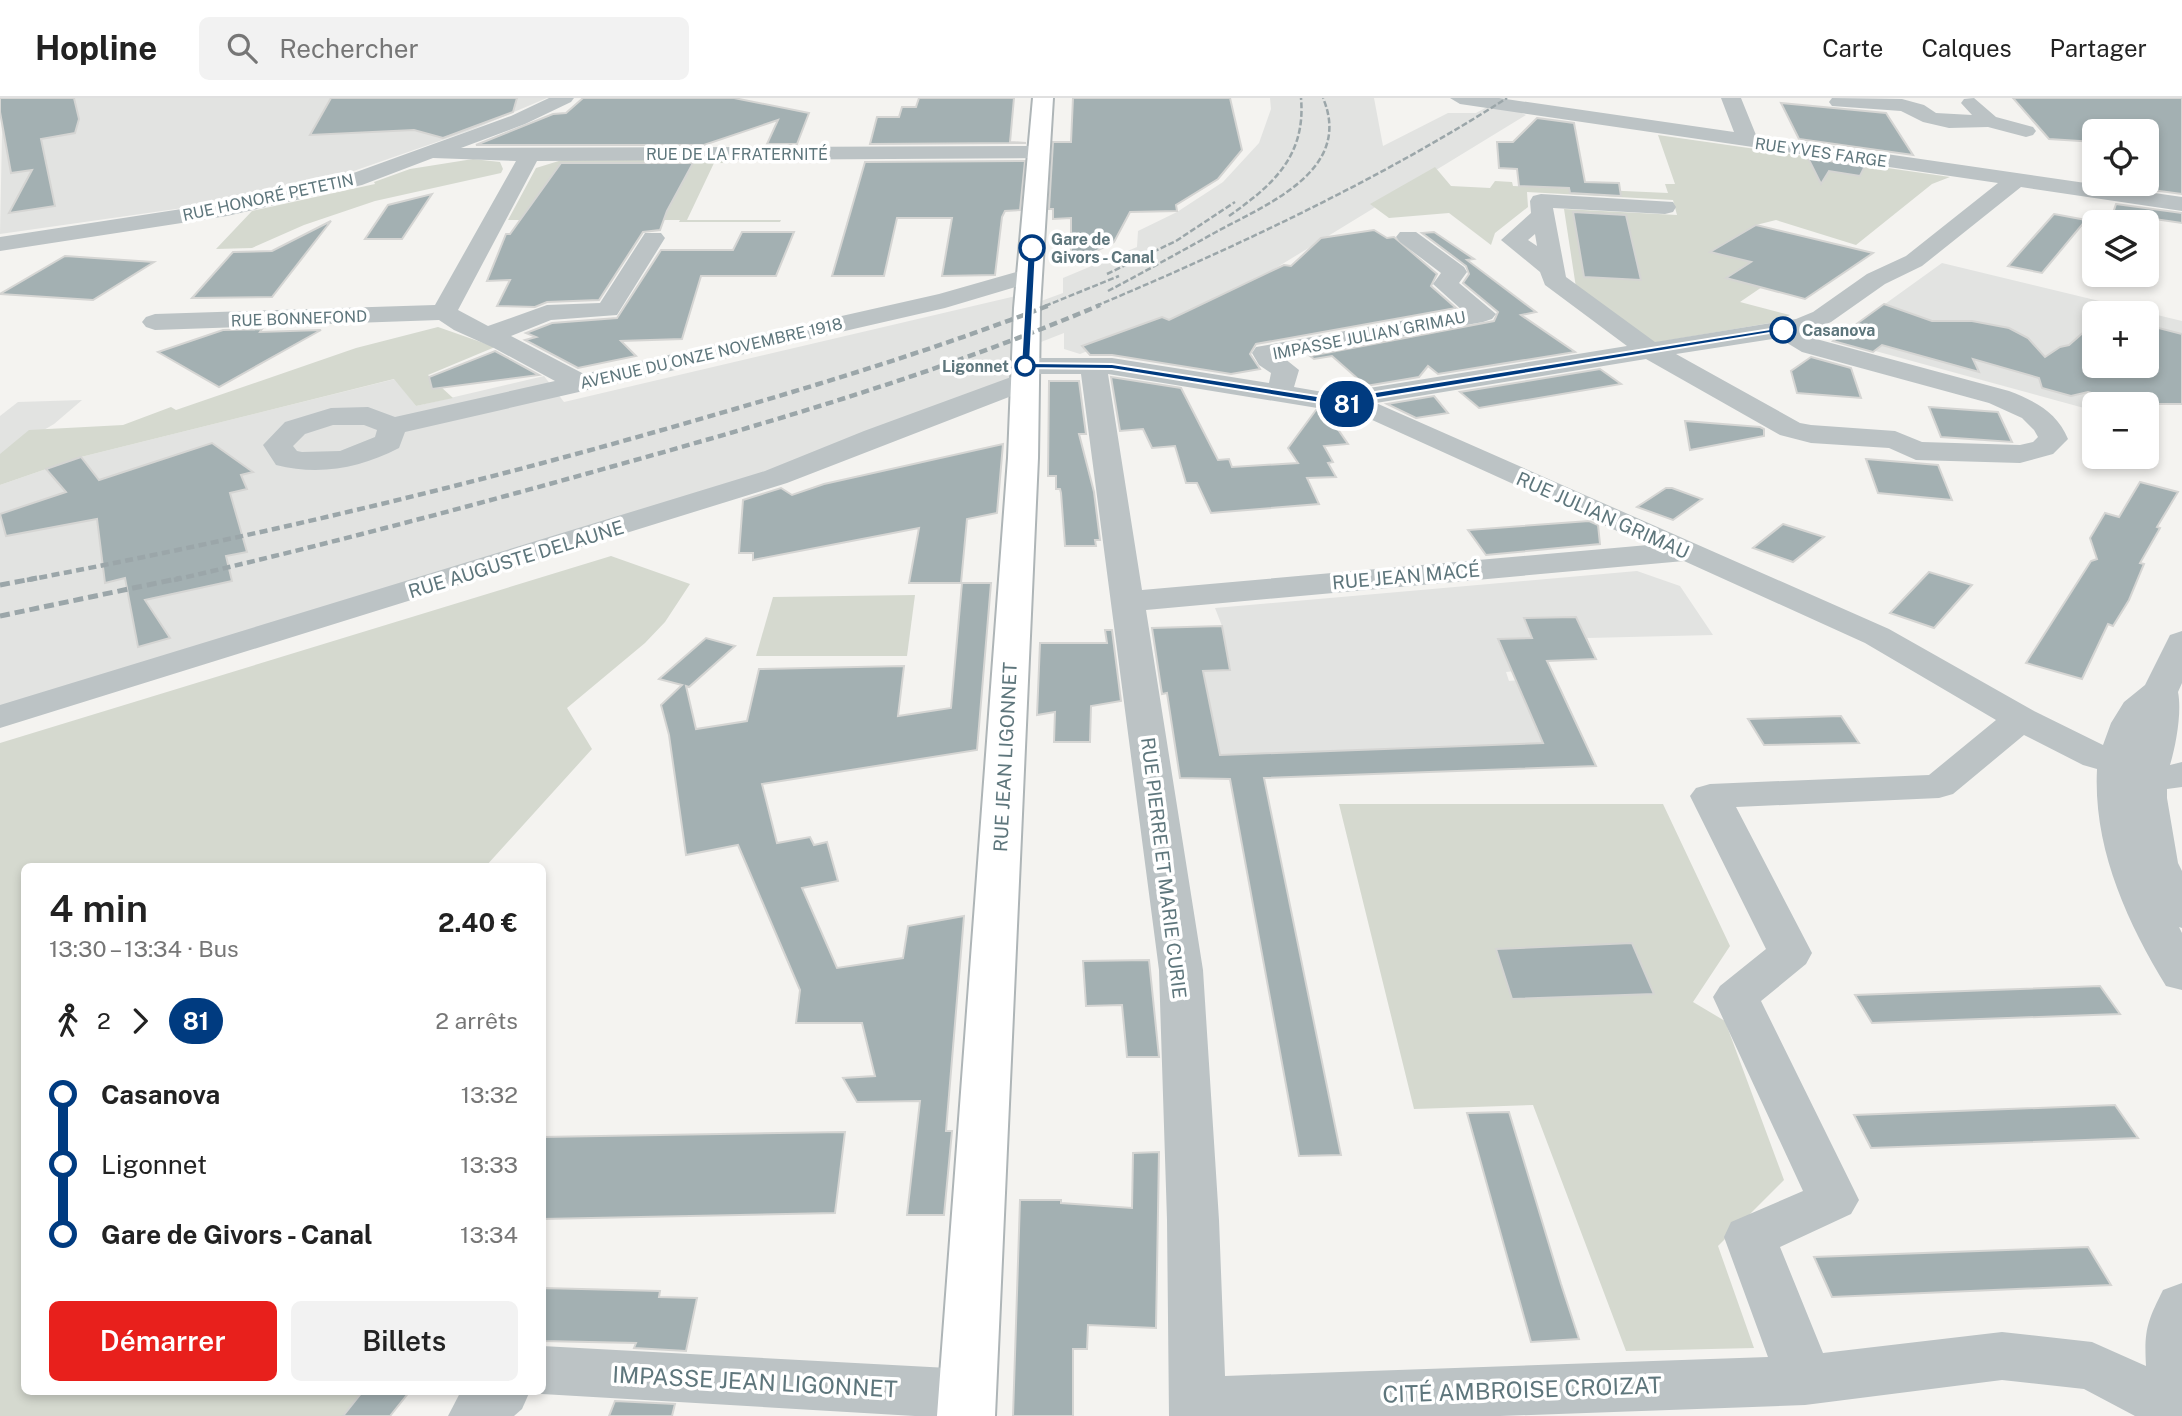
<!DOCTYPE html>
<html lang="fr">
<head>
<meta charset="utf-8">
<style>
  body { margin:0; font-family:"Public Sans",sans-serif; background:#f2f2f2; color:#222; height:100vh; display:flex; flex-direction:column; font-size:26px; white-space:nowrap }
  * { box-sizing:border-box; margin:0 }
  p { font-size:23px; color:#767676 }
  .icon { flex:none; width:38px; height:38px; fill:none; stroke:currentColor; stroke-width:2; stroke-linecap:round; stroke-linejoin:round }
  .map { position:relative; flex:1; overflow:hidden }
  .side { position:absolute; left:21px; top:765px; width:525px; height:532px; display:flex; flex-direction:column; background:#fff; border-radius:10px; box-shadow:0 4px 10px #0003 }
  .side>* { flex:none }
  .badge { padding:0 14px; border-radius:23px; font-size:24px; line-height:46px }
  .controls { position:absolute; left:2082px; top:21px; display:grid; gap:14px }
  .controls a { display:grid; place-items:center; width:77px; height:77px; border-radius:10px; background:#fff; box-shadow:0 4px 10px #0003; font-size:35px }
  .map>.badge { position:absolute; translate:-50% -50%; box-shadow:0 0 0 4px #fff }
  .legs { display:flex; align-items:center; gap:10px; height:77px; padding:0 28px; font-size:23px }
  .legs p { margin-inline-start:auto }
  .head { display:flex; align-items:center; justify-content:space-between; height:119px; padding:0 28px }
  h1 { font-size:38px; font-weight:600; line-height:52px }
  .cta { display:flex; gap:14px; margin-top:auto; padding:14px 28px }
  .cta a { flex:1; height:80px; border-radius:10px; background:#e8201c; color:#fff; font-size:28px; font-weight:600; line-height:80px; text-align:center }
  .cta a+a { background:#f2f2f2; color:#222 }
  ul { padding:0 28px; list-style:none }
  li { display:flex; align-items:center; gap:24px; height:70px; font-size:26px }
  li i { display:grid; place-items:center; width:10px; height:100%; margin:0 9px; background:currentColor }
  li i::after { content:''; width:18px; height:18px; margin:-9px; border:5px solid; border-radius:50%; background:#fff }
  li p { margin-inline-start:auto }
  li:first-child i { background:linear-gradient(#0000 50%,currentColor 0) }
  li:last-child i { background:linear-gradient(currentColor 50%,#0000 0) }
  header { display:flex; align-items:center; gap:42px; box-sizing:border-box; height:98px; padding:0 35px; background:#fff; border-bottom:2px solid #e0e0e0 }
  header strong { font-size:33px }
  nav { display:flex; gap:38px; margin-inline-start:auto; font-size:24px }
  .search { width:490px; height:63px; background:#f2f2f2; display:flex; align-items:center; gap:18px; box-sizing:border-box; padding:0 24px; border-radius:10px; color:#767676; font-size:26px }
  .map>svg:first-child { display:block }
</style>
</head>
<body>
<header>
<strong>Hopline</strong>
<div class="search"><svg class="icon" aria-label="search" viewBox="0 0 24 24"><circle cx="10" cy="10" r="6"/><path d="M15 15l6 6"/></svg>Rechercher</div>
<nav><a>Carte</a><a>Calques</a><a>Partager</a></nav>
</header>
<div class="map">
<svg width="2182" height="1318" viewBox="0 0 2182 1318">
  <rect width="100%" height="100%" fill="#f4f3f0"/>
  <g fill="#e2e3e1" fill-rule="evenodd">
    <path d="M0 0H547L474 31 348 75 211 106 0 136 2 35Z"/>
    <path d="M1270 0H1374L1383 48 1448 15H1476L1487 9 1513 11 1526 17 1266 176 1188 214 1080 256 1064 251V235L1018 253 1014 285 774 378 0 618V387L81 359 395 281 416 308 544 278 564 304 1024 196 1022 210 1063 195V180L1137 149 1138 133 1177 114 1223 84 1259 45 1271 11Z"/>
    <path d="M1942 165 2182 223V298L2156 291 2140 306H2095V313L1835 242ZM2095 215H2147V268H2095Z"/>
    <path d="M82 302 54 326 0 358V318L18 304Z"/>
    <path d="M1637 473 1680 488 1713 537 1587 540 1596 561 1512 564 1515 573 1506 574 1509 583 1520 582 1527 592 1561 591 1596 668 1180 680 1168 602 1191 601 1222 528 1215 510Z"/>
  </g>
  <g fill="#d5d9cf">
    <path d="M1658 37 1950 79 1932 86 1856 147 1776 122 1756 127 1711 154 1751 164 1727 180 1762 189 1740 204 1790 217 1776 224 1652 245 1577 196 1564 111 1677 117 1673 102 1527 94 1528 109 1495 135 1491 147 1449 115 1389 120 1370 106 1435 69 1451 88 1490 90 1495 83 1512 84 1513 88 1668 95 1665 86H1675Z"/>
    <path d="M473 61 500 64 503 71 501 75 375 103 304 127 252 150 216 151 252 113 375 86 374 84 410 71Z"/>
    <path d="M562 62H725L724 65H714L687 122H781L780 124H679L680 122H508L536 70Z"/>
    <path d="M438 229 495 249 428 277 453 300 416 308 394 281 81 359 0 387V356L29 332 123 327 171 309 176 312 356 250Z"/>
    <path d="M611 458 690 486 665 524 645 545 567 610 592 651 486 768H24V1293H363L343 1318H0V645Z"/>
    <path d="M915 497 907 558H756L773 499Z"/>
    <path d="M1339 706H1663L1730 848 1693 904 1725 923 1784 1082 1718 1148 1754 1250 1626 1253 1533 1007 1414 1011Z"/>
  </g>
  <g fill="#a3b0b2" stroke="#d5d5d3" stroke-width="2">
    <path d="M0 0H74L79 21 75 35 41 41 55 108 9 115 32 72 11 75 0 14Z"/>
    <path d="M331 0H517L513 14 443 40 414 32 310 37Z"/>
    <path d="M583 0H734L809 15 797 46H767L778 22 704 47H476L553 16 566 15Z"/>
    <path d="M919 0H1014L1010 44 1026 45 870 46 877 19H899L902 9H916Z"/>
    <path d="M1073 0H1230L1242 52 1218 81 1176 107 1177 113 1130 114 1114 144 1071 166V120L1053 121V111H1049L1053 44H1071Z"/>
    <path d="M2013 0H2182V96L2122 88 2147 86V33H2095V44L2049 41Z"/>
    <path d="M1781 5 1886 15 1913 57 1799 41Z"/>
    <path d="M1537 20 1574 25 1585 84 1619 85 1621 98 1570 95 1569 90 1519 88 1517 71 1499 70 1497 44H1513Z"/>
    <path d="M1808 60 1865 68 1860 78 1829 73 1821 86Z"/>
    <path d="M1025 63 1020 112 1005 113 1002 119 995 177 942 178 952 120H897L884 178H832L865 64Z"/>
    <path d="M561 65H693L667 113 660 132 643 134 599 202 547 204 535 209 497 208 510 182 487 183 506 136H510Z"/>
    <path d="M432 96 402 141H365L388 107Z"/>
    <path d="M2116 106 2182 115V125L2113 115Z"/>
    <path d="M1573 114 1626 117 1641 182 1584 179Z"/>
    <path d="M2054 116 2086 122 2042 175 2008 168Z"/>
    <path d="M331 123 272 199 192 200 233 154 272 153Z"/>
    <path d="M1756 127 1873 155 1805 201 1726 180 1751 164 1710 154Z"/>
    <path d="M1374 132 1387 140 1394 139 1437 176 1431 188 1456 210 1256 246 1250 256 1260 271 1231 276 1112 257H1090L1082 248 1162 219 1169 222 1284 167 1291 168 1321 140Z"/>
    <path d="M742 134H794L776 178H701L682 241 621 243 636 258 578 270 525 242 536 239 526 235 552 225 617 220 661 152H733Z"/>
    <path d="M1434 134 1474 161 1467 162 1536 214 1521 217 1575 254 1438 276 1428 268 1419 279 1366 288 1332 258 1314 261 1310 258 1494 223 1498 214 1463 185 1469 176 1466 168 1422 135Z"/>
    <path d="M65 158 154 164 93 202 0 196Z"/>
    <path d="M1884 206 1932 223H1972L2009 230 2028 240 2045 259 2060 249 2069 247 2095 224V268H2147V227L2182 236V306H2131L2088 294 2071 298 2042 290 2039 280 1973 261 1979 274 1882 247 1873 254 1833 243Z"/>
    <path d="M262 231 260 234 321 232 219 289 158 254 223 232Z"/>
    <path d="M495 253 539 277 432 291 429 279Z"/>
    <path d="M1811 259 1851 270 1861 300 1797 295 1791 273Z"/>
    <path d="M1600 271 1621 286 1479 310 1460 294Z"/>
    <path d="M1111 279 1181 290 1218 362 1229 361 1232 369 1298 365 1288 350 1316 312 1326 314 1348 346 1324 348 1333 364 1328 365 1336 379 1307 380 1319 406 1211 415 1197 385H1186L1175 348 1152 350 1143 331 1120 333Z"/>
    <path d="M1049 283H1079L1086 336H1079L1094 394 1100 442H1095L1096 448H1065L1061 395 1060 391H1056V378H1048Z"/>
    <path d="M1434 298 1448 315 1416 320 1387 306Z"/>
    <path d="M1929 309 1998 314 2012 344 1941 339Z"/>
    <path d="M1685 323 1760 329 1764 331V338L1690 352Z"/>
    <path d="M212 345 253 374 241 377 247 391 230 395 247 454 226 458 232 483 145 502 170 540 138 549 125 480 105 485 97 421 6 438 0 416 66 394 46 371 81 359 99 382Z"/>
    <path d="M1003 346 997 415 967 421 961 485H909L919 430 753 462V455H739L743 402 781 390 792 397 824 386Z"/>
    <path d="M1866 361 1938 367 1952 402 1878 395Z"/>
    <path d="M2140 384 2178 394 2157 429 2160 430 2140 465 2144 466 2129 502 2113 528 2108 526 2082 581 2026 565 2091 463 2097 461 2090 440 2105 415 2119 419Z"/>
    <path d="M1666 390H1672L1702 401 1673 422 1637 409Z"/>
    <path d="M1589 423 1598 427 1600 446 1486 457 1468 432Z"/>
    <path d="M1783 426 1824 439 1793 464 1753 450Z"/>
    <path d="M1929 474 1972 487 1934 530 1890 515Z"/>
    <path d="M962 485H991L977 652 762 686 777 745 810 739 814 747 827 744 838 783 802 790 837 870 903 860 908 828 964 818 946 1033H952L944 1117H907L920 1003 857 1004 843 980 875 978 862 925H796L800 892 738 747 686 757 669 637 661 607 682 587 659 581 706 540 735 548 689 589 686 588 696 631 747 623 759 571 904 568 898 618 951 610Z"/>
    <path d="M1576 519 1596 561 1547 563 1596 668 1264 680 1341 1057 1299 1058 1230 681 1180 680 1167 595 1162 596 1152 530 1222 528 1230 572 1203 573 1220 657 1543 645 1498 541 1532 540 1524 520Z"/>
    <path d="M1105 532H1112L1121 603 1091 608 1090 644H1054L1055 614 1037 617 1040 545H1107Z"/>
    <path d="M1841 618 1859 645 1764 647 1748 621Z"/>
    <path d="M1632 845 1654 896 1512 901 1496 851Z"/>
    <path d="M1149 862 1159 959H1127L1122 907 1086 908 1083 863Z"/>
    <path d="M2100 888 2120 916 1872 925 1855 897Z"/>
    <path d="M2115 1007 2138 1040 1871 1050 1854 1017Z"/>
    <path d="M1509 1014 1561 1186 1579 1241 1531 1244 1467 1015Z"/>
    <path d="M845 1034 835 1115 542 1121V1039Z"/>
    <path d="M1159 1054 1156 1230 1088 1227 1087 1251H1073V1318H1013L1020 1102H1061V1105L1132 1110 1133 1055Z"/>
    <path d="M2088 1149 2111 1187 1832 1199 1814 1159Z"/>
    <path d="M542 1190 660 1193 659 1199 697 1200 686 1253 634 1250 636 1245 542 1243Z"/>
    <path d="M363 1293H410L390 1318H343Z"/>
    <path d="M615 1303 675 1306 672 1318H609Z"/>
  </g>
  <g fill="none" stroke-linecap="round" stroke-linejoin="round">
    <g stroke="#aeb5b7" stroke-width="4">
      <path id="major" d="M1033 0H1053L1040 210 1038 360 995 1318H937L1008 360 1014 210Z"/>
    </g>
    <g fill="#bcc3c5" fill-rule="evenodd">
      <path d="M549 0H574L571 4 525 26 461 50 1040 48 1047 50 1050 54 1047 58 1040 60 537 63 458 212 488 228 547 207 600 205 645 135H661L665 140 617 217 551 222 511 238 584 276 939 196 1030 170 1039 172 1042 177 1039 182 945 210 405 334 399 350C360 370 320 378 276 367L263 347 285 324 331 310 368 309 395 319 555 283 494 250 454 232 439 222 155 232 146 229 142 224 146 219 155 216 435 207 516 63 433 60 362 87 227 118 0 153V139L227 104 348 77 511 18ZM333 327H364L377 332 375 339 340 353 302 354 297 353 293 348 305 336Z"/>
      <path d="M1450 0H1499L1734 34 1721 0H1741L1756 37 2182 99V113L2021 89 1922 168 1885 186 1831 224 1807 235 1820 242 2009 293C2035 303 2057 314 2068 341L2053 356 2020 365 1916 362 1889 350 1811 345 1780 337 1646 261 1376 305 1889 531 2034 613 2103 647 2111 625 2124 604 2145 587 2170 537 2182 533V585L2178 594C2182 614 2176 647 2170 667L2182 664V689L2167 691V700L2178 765 2182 773V830L2179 829 2182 835V892L2166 888C2126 822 2093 749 2097 671L2083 667 2024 637 1953 696 1939 700 1736 709 1812 855 1806 866 1761 903 1859 1102 1851 1116 1780 1149 1823 1255 2002 1234 2092 1244 2146 1268C2144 1232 2147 1224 2163 1192L2182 1185V1318H2135L2084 1291 2002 1282 1805 1307 1500 1318H1169L1167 1122 1159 872 1081 276H1030L1039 283 1035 289 787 385 0 630V607L765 373 864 333 1022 275 1015 274 1012 268 1015 262 1025 260H1112L1269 285 1271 275 1259 267 1252 255 1256 249 1462 212 1433 186 1441 175 1400 144 1396 139 1400 134H1416L1464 169 1467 174 1459 185 1496 216 1492 221 1483 224 1284 260 1299 272 1294 289 1346 298 1363 291 1627 248 1545 187 1540 174 1501 142 1531 115 1530 103 1533 98 1541 96 1673 104 1676 109 1673 114 1665 116 1553 110 1566 179 1655 244 1796 221 1813 214 1867 176 1906 158 1998 85 1460 6ZM1535 136 1537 148 1528 142ZM1779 240 1802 254 1989 305 2022 320 2034 332 2038 339 2033 344 2020 347 1922 344 1895 333 1811 327 1800 325 1676 256ZM1108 276 1348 315 1370 321 1648 447 1142 492ZM1684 463 1865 545 1996 622 1929 677 1710 686 1696 690 1690 698 1766 851 1720 888 1713 899 1803 1093 1731 1124 1724 1139 1768 1259 1225 1278 1219 1122 1203 872 1146 512Z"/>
      <path d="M1832 0 1902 1 1924 7 1936 15 1972 17 1961 5 1964 1 1974 0 1996 19 2033 29 2036 33 2033 37 2026 39 1988 29 1949 30 1923 24 1901 13 1832 8 1829 4Z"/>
      <path d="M542 1248 967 1271 987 1278 996 1296 987 1314 975 1318H915L542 1296 533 1293H542Z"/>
      <path d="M461 1293H530L522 1311 514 1318H448Z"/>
    </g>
    <use href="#major" fill="#fff" fill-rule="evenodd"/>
    <g stroke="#9ba6a9" stroke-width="2.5" stroke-dasharray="6 2.5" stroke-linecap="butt">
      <path d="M1229 118C1273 87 1306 58 1301 0"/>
      <path d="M1107 176 1176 143 1235 104"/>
      <path d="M1108 193C1144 174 1180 154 1216 134 1265 107 1354 73 1323 0"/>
      <path d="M1045 208 1119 178"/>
      <path d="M1096 208C1236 149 1379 82 1507 0"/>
    </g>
    <g stroke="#9ba6a9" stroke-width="4.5" stroke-dasharray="8 4.5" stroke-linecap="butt">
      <path d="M27 482C239 442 448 393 655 334 788 296 921 257 1050 207"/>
      <path d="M174 482C321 448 468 409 614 368 779 322 942 274 1100 207"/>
    </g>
    <g stroke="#9ba6a9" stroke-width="5" stroke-dasharray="10 5" stroke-linecap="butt">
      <path d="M0 487 37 480"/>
      <path d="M0 518 181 480"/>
    </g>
  </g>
  <path fill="#003b80" stroke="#fff" stroke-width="2" d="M1032 148 1036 150 1030 265 1112 266 1349 303 1363 296 1783 229 1787 232 1366 302 1351 310 1112 271 1021 270 1028 150Z"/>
  <g fill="#fff" stroke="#003b80" stroke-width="3.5">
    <circle cx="1032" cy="150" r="12"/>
    <circle cx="1783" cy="232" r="12"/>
    <circle cx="1025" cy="268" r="9"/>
  </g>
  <g text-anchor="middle" stroke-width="7" stroke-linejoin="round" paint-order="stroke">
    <g font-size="16" fill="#5e767c" stroke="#fff">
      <text transform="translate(1821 54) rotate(8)" y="6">RUE YVES FARGE</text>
      <text x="737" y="62">RUE DE LA FRATERNITÉ</text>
      <text transform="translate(268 99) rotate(-12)" y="6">RUE HONORÉ PETETIN</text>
      <text transform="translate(299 220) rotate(-2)" y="6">RUE BONNEFOND</text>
      <text transform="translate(1369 237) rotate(-11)" y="6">IMPASSE JULIAN GRIMAU</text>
      <text transform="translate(711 255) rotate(-13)" y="6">AVENUE DU ONZE NOVEMBRE 1918</text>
    </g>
    <g font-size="16" font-weight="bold" fill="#5e767c" stroke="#fff" text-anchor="start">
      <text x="1051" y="147">Gare de<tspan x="1051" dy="18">Givors - Canal</tspan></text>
      <text x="1802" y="238">Casanova</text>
      <text x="1009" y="274" text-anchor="end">Ligonnet</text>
    </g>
    <g font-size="19" fill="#5e767c" stroke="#fff">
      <text transform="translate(1603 417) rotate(24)" y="7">RUE JULIAN GRIMAU</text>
      <text transform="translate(516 461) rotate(-17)" y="7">RUE AUGUSTE DELAUNE</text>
      <text transform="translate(1406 478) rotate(-5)" y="7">RUE JEAN MACÉ</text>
      <text transform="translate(1005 659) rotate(-87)" y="7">RUE JEAN LIGONNET</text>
      <text transform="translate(1164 770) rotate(83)" y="7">RUE PIERRE ET MARIE CURIE</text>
    </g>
    <g font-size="23" fill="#5e767c" stroke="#fff">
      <text transform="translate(755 1284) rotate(3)" y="8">IMPASSE JEAN LIGONNET</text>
      <text transform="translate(1522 1292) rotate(-2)" y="8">CITÉ AMBROISE CROIZAT</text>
    </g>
  </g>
</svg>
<div class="controls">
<a><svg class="icon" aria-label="locate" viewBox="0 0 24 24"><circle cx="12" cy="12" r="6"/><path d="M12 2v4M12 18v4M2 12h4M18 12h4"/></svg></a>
<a><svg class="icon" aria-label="layers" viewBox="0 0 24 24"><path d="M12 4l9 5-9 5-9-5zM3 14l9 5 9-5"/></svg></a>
<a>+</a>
<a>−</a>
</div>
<b class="badge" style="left:1347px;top:306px;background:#003b80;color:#fff">81</b>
<section class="side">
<div class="head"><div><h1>4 min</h1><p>13:30 – 13:34 · Bus</p></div><b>2.40 €</b></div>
<div class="legs"><svg class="icon" aria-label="walk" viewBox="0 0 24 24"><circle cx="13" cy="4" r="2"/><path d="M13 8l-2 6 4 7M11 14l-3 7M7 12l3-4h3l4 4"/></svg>2<svg class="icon" aria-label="forward" viewBox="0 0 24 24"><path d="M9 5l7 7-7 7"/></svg><b class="badge" style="background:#003b80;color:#fff">81</b><p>2 arrêts</p></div>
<ul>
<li><i style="color:#003b80"></i><b>Casanova</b><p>13:32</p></li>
<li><i style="color:#003b80"></i><span>Ligonnet</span><p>13:33</p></li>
<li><i style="color:#003b80"></i><b>Gare de Givors - Canal</b><p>13:34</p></li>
</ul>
<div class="cta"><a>Démarrer</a><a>Billets</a></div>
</section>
</div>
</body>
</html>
